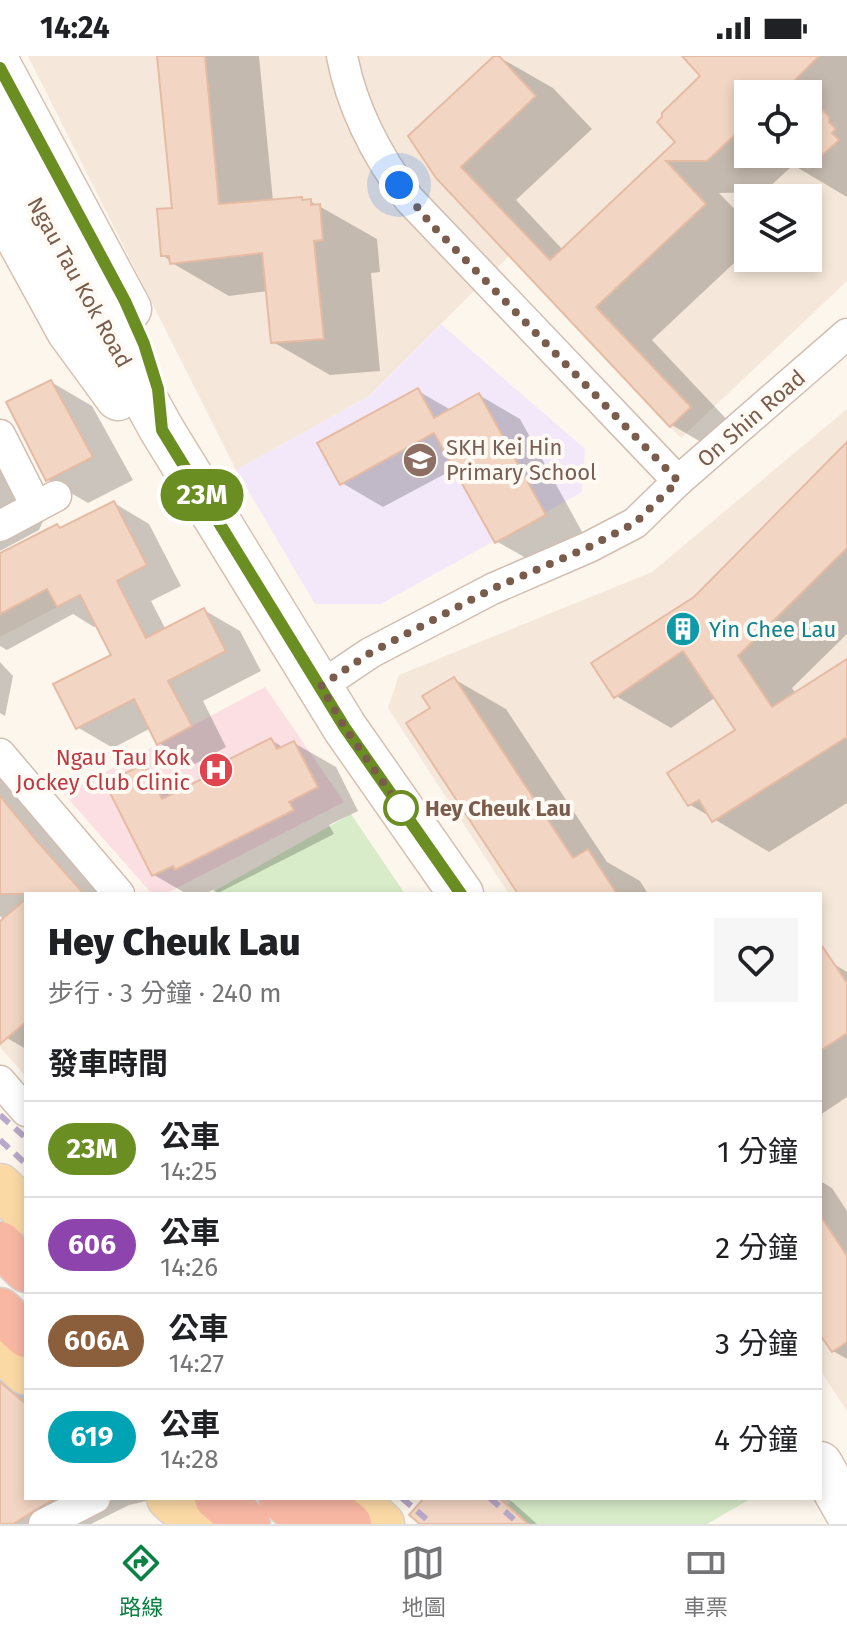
<!DOCTYPE html>
<html lang="zh-TW">
<head>
<meta charset="utf-8">
<style>
  body { margin:0; font-family:"Fira Sans","Noto Sans TC",sans-serif; background:#f6f6f6; color:#202124; height:100vh; display:flex; flex-direction:column; font-size:30px; white-space:nowrap }
  * { box-sizing:border-box; margin:0 }
  p { font-size:26px; color:#757577 }
  .icon { flex:none; width:44px; height:44px; fill:none; stroke:currentColor; stroke-width:2; stroke-linecap:round; stroke-linejoin:round }
  .map { position:relative; flex:1; overflow:hidden }
  .side { position:absolute; left:24px; top:836px; width:798px; height:608px; display:flex; flex-direction:column; background:#fff; border-radius:0px; box-shadow:0 4px 12px #0003 }
  .side>* { flex:none }
  .badge { padding:0 16px; border-radius:26px; font-size:28px; line-height:52px }
  .controls { position:absolute; left:734px; top:24px; display:grid; gap:16px }
  .controls a { display:grid; place-items:center; width:88px; height:88px; border-radius:0px; background:#fff; box-shadow:0 4px 12px #0003; font-size:40px }
  .you { position:absolute; width:40px; height:40px; margin:-20px; border:6px solid #fff; border-radius:50%; background:#1a73e8; box-shadow:0 0 0 12px #1a73e833 }
  .map>.badge { position:absolute; translate:-50% -50%; box-shadow:0 0 0 4px #fff }
  h2 { padding:0 24px; font-size:30px; line-height:72px }
  .round { display:grid; place-items:center; flex:none; width:84px; height:84px; border-radius:0px; background:#f6f6f6 }
  .headline { display:flex; align-items:center; justify-content:space-between; height:136px; padding:0 24px }
  h1 { font-size:38px; font-weight:800; line-height:60px }
  ul { padding:0; list-style:none }
  li { display:flex; align-items:center; gap:24px; height:96px; padding:0 24px; border-top:2px solid #e0e0e0 }
  li div { flex:1 }
  li b { display:block; font-size:30px }
  li em { font-style:normal }
  li .badge { min-width:88px; font-weight:700; text-align:center }
  .status { display:flex; justify-content:space-between; align-items:center; height:56px; padding:0 40px; background:#fff; direction:ltr }
  .status svg { height:22px; fill:currentColor }
  .tab-bar { display:flex; justify-content:space-around; align-items:center; height:112px; border-top:2px solid #e0e0e0; background:#fff; font-size:22px; color:#757577 }
  .tab-bar a { display:grid; justify-items:center; gap:4px }
  .tab-bar .on { color:#0b8043 }
  .map>svg:first-child { display:block }
</style>
</head>
<body>
<div class="status"><b>14:24</b><svg viewBox="0 0 49 12"><path d="M0 12V9h3v3zM5 12V6h3v6zM10 12V3h3v9zM15 12V0h3v12zM26 1h20v11H26zM47 4h2v5h-2z"/></svg></div>
<div class="map">
<svg width="847" height="1468" viewBox="0 0 847 1468">
  <rect width="100%" height="100%" fill="#fdf6ec"/>
  <g fill="#f5e8da" fill-rule="evenodd">
    <path d="M28 0H847V225L681 382 509 200 369 340 236 414ZM748 38H808V98H748ZM748 142H808V202H748Z"/>
    <path d="M847 353V1355L820 1314V838H509L388 652 399 619 652 516Z"/>
    <path d="M22 486 57 551 0 581V498Z"/>
    <path d="M0 882 26 912V1021L0 991Z"/>
  </g>
  <path fill="#f3e8fa" d="M441 268 585 393 582 436 381 548H315L236 414 369 340Z"/>
  <path fill="#fbdfe3" d="M265 631 344 746 165 838H152L64 738Z"/>
  <g fill="#d8ecc9">
    <path d="M351 758 405 838H209Z"/>
    <path d="M514 1442H752L707 1468H491Z"/>
  </g>
  <g fill="#0003" fill-rule="evenodd">
    <path d="M160 0H259L273 145H310L377 183 380 216 371 217 380 315 330 319 273 286 268 235 229 240 172 207 163 199 174 154Z"/>
    <path d="M497 0 553 32 592 73 516 144 563 194 678 86 703 20 685 0H847V141L793 109 764 136 719 137 748 167V194L652 284 747 385 728 402 672 369 437 121ZM748 38H808V98H748Z"/>
    <path d="M51 326 92 350 133 424 88 447 47 423Z"/>
    <path d="M418 335 451 354 479 339 520 363 586 483 538 509 496 485 456 412 383 451 342 427Z"/>
    <path d="M0 376 45 461 39 474 0 495Z"/>
    <path d="M847 389V578L792 632 796 638 847 611V747L769 796 689 748 738 674 716 641 671 672 616 640 696 543Z"/>
    <path d="M114 447 149 468 181 530 151 545 166 574 204 554 240 575 261 615 203 645 226 691 195 708 159 687 151 672 113 692 77 671 114 600 98 569 94 571 73 558 7 594 0 590V500L57 470 63 473Z"/>
    <path d="M0 606 13 620 5 660 0 657Z"/>
    <path d="M454 623 506 653 607 806 640 825 648 838H520L433 652Z"/>
    <path d="M271 684 284 692 294 687 336 711 358 755 329 769 334 778 218 837 213 834 204 838H187L154 819 144 710 185 734Z"/>
    <path d="M0 713 104 838H26V993L0 978V869L5 865 0 860Z"/>
    <path d="M832 907 847 916V1041L820 1059V915Z"/>
    <path d="M820 1125 832 1132 847 1155V1303L833 1295 820 1275Z"/>
    <path d="M0 1311 26 1337V1442H144L147 1445 129 1449 91 1468H0Z"/>
    <path d="M427 1442H508L537 1468H423Z"/>
  </g>
  <g fill="#f3d5c3" stroke="#e6bba3" stroke-width="2">
    <path d="M157 0H205L219 148 302 141V144L311 143V149L320 148 323 184 314 185 324 283 271 287 262 197 170 208 169 200H161L157 153 172 152Z"/>
    <path d="M494 0H499L536 40 461 111 550 204 675 86 657 66 662 61V57L700 20 682 0H819L795 24 829 61V66L836 73 832 77 839 84 808 112V38H748V67L707 105H666L706 148 596 251 691 351 670 371 436 122 408 80Z"/>
    <path d="M51 324 93 401 46 425 6 346Z"/>
    <path d="M418 332 434 362 479 337 546 459 495 487 434 377 340 429 317 387Z"/>
    <path d="M847 386V492L738 600 772 651 847 603V681L712 766 699 744 688 750 667 717 735 674 683 595 614 642 591 607 694 541Z"/>
    <path d="M114 445 147 509 117 525 146 582 204 552 226 595 168 625 192 670 157 689 134 643 76 673 53 628 111 599 80 539 57 551 47 533 0 558V497L57 468 60 472Z"/>
    <path d="M454 621 573 802 588 793 617 838H518L406 667 430 652 422 640Z"/>
    <path d="M271 682 277 693 294 685 318 731 289 746 294 754 175 814 173 810 152 820 105 727 144 708 162 743 206 721 204 716Z"/>
    <path d="M0 740 37 785 84 838H0Z"/>
    <path d="M26 843V966L0 988V865Z"/>
    <path d="M820 887 847 927V977L820 995Z"/>
    <path d="M820 1159 847 1200V1286L832 1296 820 1279Z"/>
    <path d="M0 1326 26 1348V1442H55L13 1468H0Z"/>
    <path d="M424 1442H499L528 1468H420L409 1459Z"/>
  </g>
  <g fill="none" stroke-linecap="round" stroke-linejoin="round">
    <g stroke="#d1beb0" stroke-width="33">
      <g id="street">
        <path d="M342 0C352 53 377 100 409 143L678 425"/>
        <path d="M0 379 36 450"/>
        <path d="M0 470 56 440"/>
        <path d="M321 630 370 597 492 533 589 491 635 467 678 425 847 278"/>
        <path d="M0 698 119 838"/>
        <path d="M0 1025 26 1055"/>
        <path d="M44 1468 95 1442"/>
      </g>
    </g>
    <g stroke="#d6c0b0" stroke-width="47">
      <g id="secondary">
        <path d="M0 12 129 253"/>
        <path d="M0 81 162 374 345 672 461 838"/>
        <path d="M0 149 69 275 118 342"/>
        <path d="M820 1408 847 1455"/>
      </g>
    </g>
    <g stroke="#dad1cd" stroke-width="47">
      <g id="primary">
        <path d="M0 1130 26 1156"/>
        <path d="M0 1292 26 1316"/>
        <path d="M169 1442 198 1468"/>
        <path d="M352 1442 382 1468"/>
      </g>
    </g>
    <g stroke="#dad1cd" stroke-width="47">
      <g id="highway">
        <path d="M0 1188 26 1214"/>
        <path d="M0 1254 26 1279"/>
        <path d="M217 1442 248 1468"/>
        <path d="M281 1442 311 1468"/>
        <path d="M318 1442 349 1468"/>
      </g>
    </g>
    <use href="#street" stroke="#fff" stroke-width="30"/>
    <use href="#secondary" stroke="#fff" stroke-width="44"/>
    <use href="#primary" stroke="#fbd9a5" stroke-width="44"/>
    <use href="#highway" stroke="#f7b7a3" stroke-width="44"/>
    <g stroke="#b9a8c9" stroke-width="6" stroke-dasharray="12 8" stroke-linecap="butt">
      <path d="M0 1059 26 1082"/>
      <path d="M0 1084 26 1108"/>
      <path d="M402 1442 432 1468"/>
      <path d="M490 1442 519 1468"/>
    </g>
  </g>
  <g fill="none" stroke-linecap="round" stroke-linejoin="round">
    <g stroke="#fff" stroke-width="18">
      <path id="line" d="M0 12 125 245 144 288 158 333 162 374 345 672 461 838"/>
    </g>
    <use href="#line" stroke="#6b8e23" stroke-width="12"/>
    <path stroke="#7a5c4d" stroke-width="8" stroke-dasharray="0 14.4" d="M399 129 431 168 678 425 635 467 589 491 492 533 370 597 321 630 345 672 401 752"/>
  </g>
  <defs>
    <g id="school-disc" transform="scale(1.8)"><circle r="9.5" fill="#8d6e63" stroke="#fffaf3"/><path d="M0-5L7-2L0 1L-7-2ZM-4 1L0 2.5L4 1V4Q0 6-4 4Z" fill="#fff"/></g>
    <g id="building-disc" transform="scale(1.8)"><circle r="9.5" fill="#0f9aa8" stroke="#fffaf3"/><path d="M-4-6H4V6H1V3H-1V6H-4ZM-2.5-4.3h1.7v1.8h-1.7ZM.8-4.3h1.7v1.8H.8ZM-2.5-1h1.7V.8h-1.7ZM.8-1h1.7V.8H.8Z" fill="#fff"/></g>
    <g id="hospital-disc" transform="scale(1.8)"><circle r="9.5" fill="#e0444e" stroke="#fffaf3"/><path d="M-5-5h3v3.5h4V-5h3V5h-3V1.5h-4V5h-3Z" fill="#fff"/></g>
  </defs>
  <g fill-rule="evenodd">
    <use href="#school-disc" x="420" y="404"/>
    <use href="#building-disc" x="683" y="573"/>
    <use href="#hospital-disc" x="216" y="714"/>
  </g>
  <circle fill="#fff" stroke="#6b8e23" stroke-width="4" cx="401" cy="752" r="16"/>
  <g text-anchor="middle" stroke-width="8" stroke-linejoin="round" paint-order="stroke">
    <g font-size="22" fill="#7a5c4d" stroke="#fffaf3">
      <text transform="translate(80 226) rotate(61)" y="8">Ngau Tau Kok Road</text>
      <text transform="translate(751 362) rotate(-41)" y="8">On Shin Road</text>
    </g>
    <g font-size="22" fill="#785e54" stroke="#fffaf3" text-anchor="start">
      <text x="446" y="399">SKH Kei Hin<tspan x="446" dy="25">Primary School</tspan></text>
    </g>
    <g font-size="22" fill="#0d838f" stroke="#fffaf3" text-anchor="start">
      <text x="709" y="581">Yin Chee Lau</text>
    </g>
    <g font-size="22" fill="#be3a42" stroke="#fffaf3" text-anchor="end">
      <text x="190" y="709">Ngau Tau Kok<tspan x="190" dy="25">Jockey Club Clinic</tspan></text>
    </g>
    <g font-size="22" font-weight="bold" fill="#7a5c4d" stroke="#fffaf3" text-anchor="start">
      <text x="425" y="760">Hey Cheuk Lau</text>
    </g>
  </g>
</svg>
<div class="controls">
<a><svg class="icon" aria-label="locate" viewBox="0 0 24 24"><circle cx="12" cy="12" r="6"/><path d="M12 2v4M12 18v4M2 12h4M18 12h4"/></svg></a>
<a><svg class="icon" aria-label="layers" viewBox="0 0 24 24"><path d="M12 4l9 5-9 5-9-5zM3 14l9 5 9-5"/></svg></a>
</div>
<div class="you" style="left:399px;top:129px"></div>
<b class="badge" style="left:202px;top:439px;background:#6b8e23;color:#fff">23M</b>
<section class="side">
<div class="headline"><div><h1>Hey Cheuk Lau</h1><p>步行 · 3 分鐘 · 240 m</p></div><a class="round"><svg class="icon" aria-label="heart" viewBox="0 0 24 24"><path d="M12 20l-8-8c-3-5 5-10 8-4 3-6 11-1 8 4z"/></svg></a></div>
<h2>發車時間</h2>
<ul>
<li><span class="badge" style="background:#6b8e23;color:#fff">23M</span><div><b>公車</b><p>14:25</p></div><em>1 分鐘</em></li>
<li><span class="badge" style="background:#8e44ad;color:#fff">606</span><div><b>公車</b><p>14:26</p></div><em>2 分鐘</em></li>
<li><span class="badge" style="background:#8b5e3c;color:#fff">606A</span><div><b>公車</b><p>14:27</p></div><em>3 分鐘</em></li>
<li><span class="badge" style="background:#00a3b4;color:#fff">619</span><div><b>公車</b><p>14:28</p></div><em>4 分鐘</em></li>
</ul>
</section>
</div>
<nav class="tab-bar">
<a class="on"><svg class="icon" aria-label="directions" viewBox="0 0 24 24"><path d="M12 3l9 9-9 9-9-9zM9 14v-3h6M13 9l2 2-2 2"/></svg>路線</a>
<a><svg class="icon" aria-label="map" viewBox="0 0 24 24"><path d="M3 6l6-2 6 2 6-2v14l-6 2-6-2-6 2zM9 4v14M15 6v14"/></svg>地圖</a>
<a><svg class="icon" aria-label="tickets" viewBox="0 0 24 24"><path d="M3 7h18v10H3zM15 7v10"/></svg>車票</a>
</nav>
</body>
</html>
